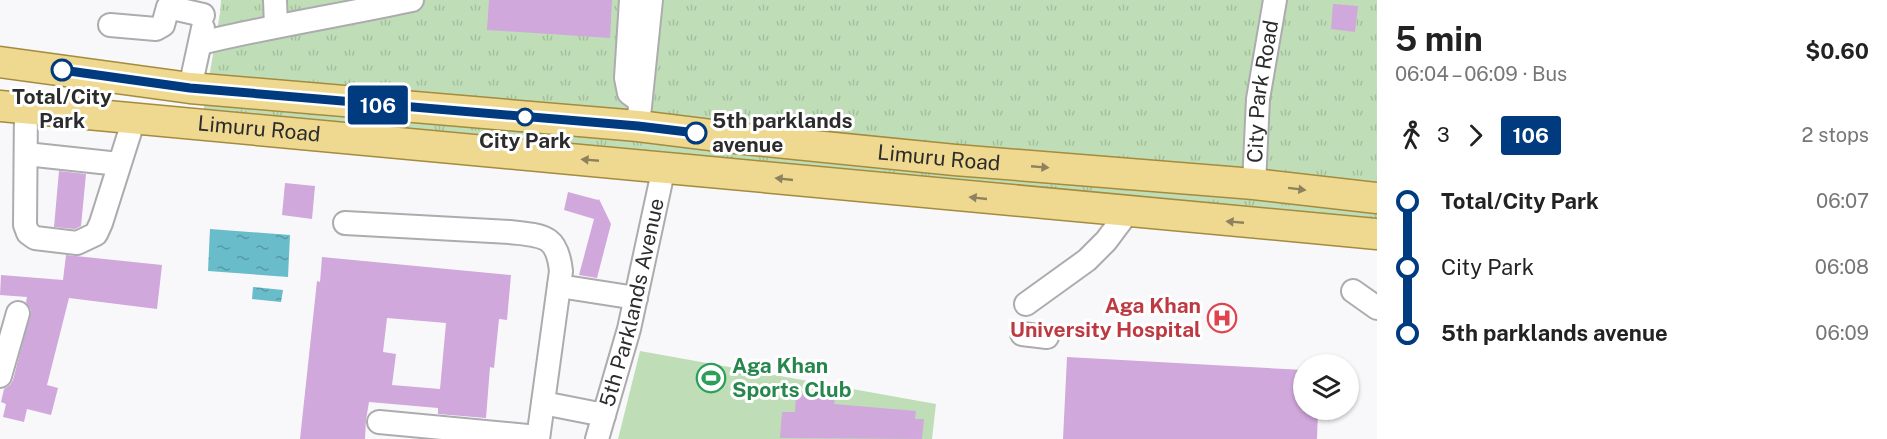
<!DOCTYPE html>
<html lang="en">
<head>
<meta charset="utf-8">
<style>
  body { margin:0; font-family:"Public Sans",sans-serif; background:#f2f2f2; color:#222; height:100vh; display:flex; flex-direction:column; font-size:22px; white-space:nowrap }
  * { box-sizing:border-box; margin:0 }
  p { font-size:20px; color:#767676 }
  .icon { flex:none; width:33px; height:33px; fill:none; stroke:currentColor; stroke-width:2; stroke-linecap:round; stroke-linejoin:round }
  .map { position:relative; flex:1; overflow:hidden }
  .side { display:flex; flex-direction:column; background:#fff; width:510px }
  .side>* { flex:none }
  .badge { padding:0 12px; border-radius:4px; font-size:21px; line-height:39px }
  .fabs { position:absolute; left:1293px; top:354px; display:grid; gap:12px }
  .fabs a { display:grid; place-items:center; width:66px; height:66px; border-radius:50%; background:#fff; box-shadow:0 2px 4px #0004; font-size:30px }
  .map>.badge { position:absolute; translate:-50% -50%; box-shadow:0 0 0 3px #fff }
  .legs { display:flex; align-items:center; gap:9px; height:66px; padding:0 18px; font-size:20px }
  .legs p { margin-inline-start:auto }
  .overview { display:flex; align-items:center; justify-content:space-between; height:102px; padding:0 18px }
  h1 { font-size:33px; font-weight:700; line-height:45px }
  ul { padding:0 18px; list-style:none }
  li { display:flex; align-items:center; gap:21px; height:66px; font-size:22px }
  li i { display:grid; place-items:center; width:9px; height:100%; margin:0 8px; background:currentColor }
  li i::after { content:''; width:15px; height:15px; margin:-8px; border:4px solid; border-radius:50%; background:#fff }
  li p { margin-inline-start:auto }
  li:first-child i { background:linear-gradient(#0000 50%,currentColor 0) }
  li:last-child i { background:linear-gradient(currentColor 50%,#0000 0) }
  main { display:flex; flex:1; min-height:0 }
  .map>svg:first-child { display:block }
</style>
</head>
<body>
<main>
<div class="map">
<svg width="1377" height="439" viewBox="0 0 1377 439">
  <defs>
    <pattern id="park-tufts" width="24" height="20" patternUnits="userSpaceOnUse" patternTransform="scale(1.5)"><rect width="24" height="20" fill="#bfdeb7"/><path d="M3 7l-1-3M5 7V3M7 7l1-3M15 17l-1-3M17 17v-4M19 17l1-3" fill="none" stroke="#a4bf9e"/></pattern>
    <pattern id="water-ripples" width="26" height="14" patternUnits="userSpaceOnUse" patternTransform="scale(1.5)"><rect width="26" height="14" fill="#69bcca"/><path d="M2 4q2-2 4 0t4 0M15 11q2-2 4 0t4 0" fill="none" stroke="#5799a4"/></pattern>
  </defs>
  <rect width="100%" height="100%" fill="#f8f8fb"/>
  <path fill="#bfdeb7" d="M640 351 936 404 932 439H618Z"/>
  <path fill="url(#park-tufts)" d="M221 0H1377V223L202 119 220 13Z"/>
  <g fill="url(#water-ripples)">
    <path d="M210 229 290 235 288 277 208 271Z"/>
    <path d="M253 287 283 290 281 302 252 299Z"/>
  </g>
  <g fill="#d0a8db" fill-rule="evenodd">
    <path d="M489 0H612L610 38 487 30Z"/>
    <path d="M1333 4 1358 6 1355 32 1331 29Z"/>
    <path d="M59 171 86 174 81 226 75 229 54 227Z"/>
    <path d="M285 183 315 186 312 219 282 215Z"/>
    <path d="M568 192 598 200 599 199 611 224 597 278 579 275 594 219 564 210Z"/>
    <path d="M66 255 162 265 157 309 69 298 47 385 58 388 51 415 27 409 24 422 3 417 6 404 1 402 4 389 10 385 13 380 31 310 26 302 27 297 0 295 1 275 63 280Z"/>
    <path d="M322 257 511 275 507 320 499 319 494 368 490 367 486 418 438 414V408L369 402 366 420 365 439H300L317 281 320 282ZM387 318 446 323 440 389 392 385 396 354 383 352Z"/>
    <path d="M1067 357 1304 370V410H1318L1317 439H1063Z"/>
    <path d="M796 394 835 398 834 404 916 411 915 419H924L922 439 780 438 782 412H795Z"/>
  </g>
  <g fill="none" stroke-linecap="round" stroke-linejoin="round">
    <g stroke="#acacaf" stroke-width="26">
      <g id="minor">
        <path d="M275 0 276 26"/>
        <path d="M631 0 626 78 629 93 640 101"/>
        <path d="M110 25 156 29 163 25 168 7 203 15"/>
        <path d="M201 43C271 26 342 15 412 0"/>
        <path d="M190 88 203 28"/>
        <path d="M26 108 25 225 28 233 35 238 77 243 96 234 101 223 134 119"/>
        <path d="M638 126 651 0"/>
        <path d="M26 154 119 164"/>
        <path id="s1" d="M1254 184 1258 99 1275 0"/>
        <path d="M345 223 510 232C543 236 557 234 561 271L538 439"/>
        <path d="M559 286 636 298"/>
        <path d="M1353 291 1377 308"/>
        <path d="M1026 304 1087 260 1106 241 1127 213"/>
        <path d="M1022 334 1047 337"/>
        <path d="M0 376 18 313"/>
        <path d="M543 403 604 415"/>
        <path d="M379 422 538 437"/>
        <path id="s2" d="M597 439 629 329 664 167"/>
      </g>
    </g>
    <g stroke="#a48b3d" stroke-width="33">
      <g id="major">
        <path id="s3" d="M0 62 190 88 638 126 735 138 955 160 1254 184 1377 198"/>
        <path id="s4" d="M0 106C459 145 918 195 1377 234"/>
      </g>
    </g>
    <use href="#minor" stroke="#fff" stroke-width="22"/>
    <use href="#major" stroke="#efd88f" stroke-width="30"/>
  </g>
  <defs><path id="oneway-solid" d="M-6-.8H1V-3.2L6.5 0L1 3.2V.8H-6Z" transform="scale(1.5)"/></defs>
  <g fill="#8e825e">
    <use href="#oneway-solid" transform="translate(590 160) rotate(-175)"/>
    <use href="#oneway-solid" transform="translate(1040 167) rotate(5)"/>
    <use href="#oneway-solid" transform="translate(784 179) rotate(-174)"/>
    <use href="#oneway-solid" transform="translate(1297 189) rotate(7)"/>
    <use href="#oneway-solid" transform="translate(978 198) rotate(-174)"/>
    <use href="#oneway-solid" transform="translate(1235 222) rotate(-175)"/>
  </g>
  <g fill="none" stroke-linecap="round" stroke-linejoin="round">
    <g stroke="#fff" stroke-width="14">
      <path id="line-1" d="M62 70 190 88 638 126 696 133"/>
    </g>
    <use href="#line-1" stroke="#003b80" stroke-width="9"/>
  </g>
  <defs>
    <g id="hospital-ring" transform="scale(1.5)"><circle r="9.5" fill="#fff" stroke="#e0444e" stroke-width="1.5"/><path d="M-5-5h3v3.5h4V-5h3V5h-3V1.5h-4V5h-3Z" fill="#e0444e"/></g>
    <g id="stadium-ring" transform="scale(1.5)"><circle r="9.5" fill="#fff" stroke="#2e9e5b" stroke-width="1.5"/><path d="M0-5a6.5 5 0 1 0 0 10a6.5 5 0 1 0 0-10ZM-3.5-1.8h7v3.6h-7Z" fill="#2e9e5b"/></g>
  </defs>
  <g fill-rule="evenodd">
    <use href="#hospital-ring" x="1222" y="318"/>
    <use href="#stadium-ring" x="711" y="378"/>
  </g>
  <g fill="#fff" stroke="#003b80" stroke-width="3">
    <circle cx="62" cy="70" r="10"/>
    <circle cx="525" cy="117" r="8"/>
    <circle cx="696" cy="133" r="10"/>
  </g>
  <g text-anchor="middle" stroke-width="6" stroke-linejoin="round" paint-order="stroke">
    <g font-size="21" fill="#2c2c2d" stroke="#fff">
      <text dy="7" stroke="none"><textPath href="#s1" startOffset="93">City Park Road</textPath></text>
      <text dy="7" stroke="none"><textPath href="#s4" startOffset="260">Limuru Road</textPath></text>
      <text dy="7" stroke="none"><textPath href="#s3" startOffset="944">Limuru Road</textPath></text>
      <text dy="7" stroke="none"><textPath href="#s2" startOffset="141">5th Parklands Avenue</textPath></text>
    </g>
    <g font-size="21" font-weight="bold" fill="#2c2c2d" stroke="#fff">
      <text x="62" y="104">Total/City<tspan x="62" dy="24">Park</tspan></text>
      <text x="712" y="128" text-anchor="start">5th parklands<tspan x="712" dy="24">avenue</tspan></text>
      <text x="525" y="148">City Park</text>
    </g>
    <g font-size="21" font-weight="bold" fill="#be3a42" stroke="#fff" text-anchor="end">
      <text x="1201" y="313">Aga Khan<tspan x="1201" dy="24">University Hospital</tspan></text>
    </g>
    <g font-size="21" font-weight="bold" fill="#27864d" stroke="#fff" text-anchor="start">
      <text x="732" y="373">Aga Khan<tspan x="732" dy="24">Sports Club</tspan></text>
    </g>
  </g>
</svg>
<div class="fabs">
<a><svg class="icon" aria-label="layers" viewBox="0 0 24 24"><path d="M12 4l9 5-9 5-9-5zM3 14l9 5 9-5"/></svg></a>
</div>
<b class="badge" style="left:378px;top:105px;background:#003b80;color:#fff">106</b>
</div>
<section class="side">
<div class="overview"><div><h1>5 min</h1><p>06:04 – 06:09 · Bus</p></div><b>$0.60</b></div>
<div class="legs"><svg class="icon" aria-label="walk" viewBox="0 0 24 24"><circle cx="13" cy="4" r="2"/><path d="M13 8l-2 6 4 7M11 14l-3 7M7 12l3-4h3l4 4"/></svg>3<svg class="icon" aria-label="forward" viewBox="0 0 24 24"><path d="M9 5l7 7-7 7"/></svg><b class="badge" style="background:#003b80;color:#fff">106</b><p>2 stops</p></div>
<ul>
<li><i style="color:#003b80"></i><b>Total/City Park</b><p>06:07</p></li>
<li><i style="color:#003b80"></i><span>City Park</span><p>06:08</p></li>
<li><i style="color:#003b80"></i><b>5th parklands avenue</b><p>06:09</p></li>
</ul>
</section>
</main>
</body>
</html>
